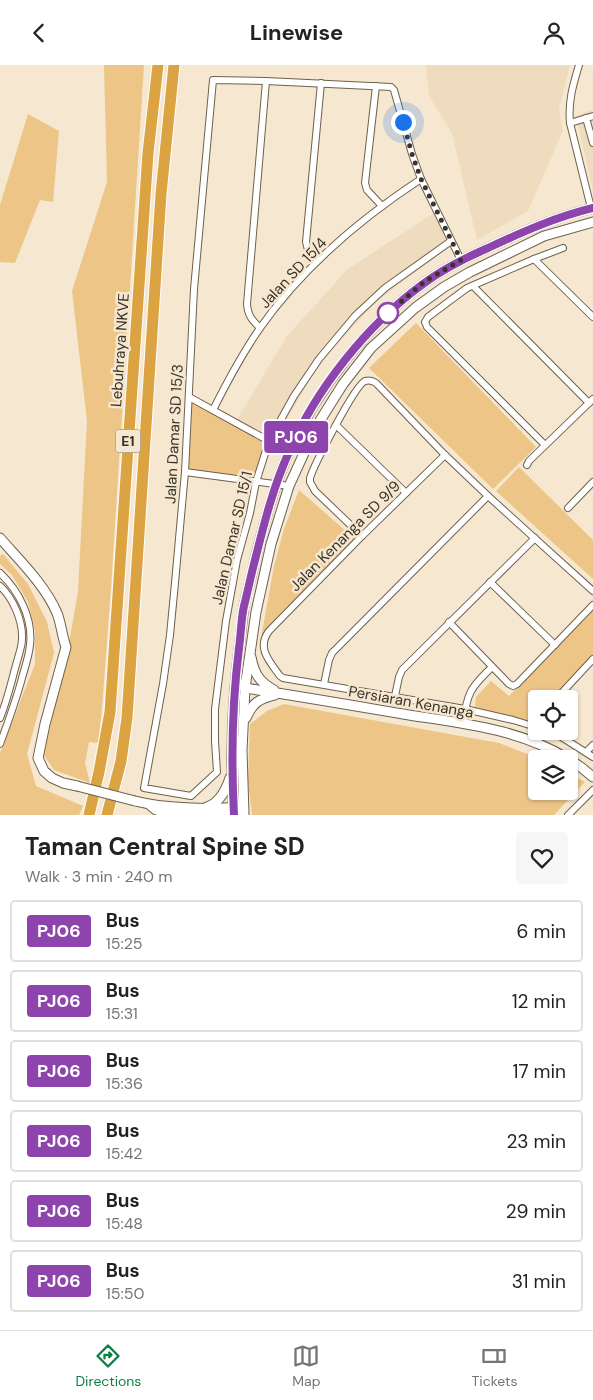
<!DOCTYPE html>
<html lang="en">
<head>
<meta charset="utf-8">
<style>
  body { margin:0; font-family:"DM Sans",sans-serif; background:#f6f6f6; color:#222; height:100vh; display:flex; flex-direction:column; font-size:19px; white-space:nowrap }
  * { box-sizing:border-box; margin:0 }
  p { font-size:16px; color:#767676 }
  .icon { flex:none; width:28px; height:28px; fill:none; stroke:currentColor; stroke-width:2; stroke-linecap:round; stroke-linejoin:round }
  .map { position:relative; height:750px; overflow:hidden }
  .side { display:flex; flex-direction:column; background:#fff; flex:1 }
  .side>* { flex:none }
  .badge { padding:0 10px; border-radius:4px; font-size:18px; line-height:32px }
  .fabs { position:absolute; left:528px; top:625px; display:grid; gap:10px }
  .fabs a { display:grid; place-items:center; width:50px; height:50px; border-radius:5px; background:#fff; box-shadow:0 1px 4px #0004; font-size:25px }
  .you { position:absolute; width:25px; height:25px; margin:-12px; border:4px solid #fff; border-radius:50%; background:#1a73e8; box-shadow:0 0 0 8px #1a73e833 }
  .map>.badge { position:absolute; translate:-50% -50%; box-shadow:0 0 0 2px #fff }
  .round { display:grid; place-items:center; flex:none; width:52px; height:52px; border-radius:5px; background:#f6f6f6 }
  .summary { display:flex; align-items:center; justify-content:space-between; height:85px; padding:0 25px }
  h1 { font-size:24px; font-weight:700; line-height:38px }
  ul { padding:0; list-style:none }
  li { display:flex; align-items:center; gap:15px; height:62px; margin:0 10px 8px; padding:0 15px; border:2px solid #e0e0e0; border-radius:5px }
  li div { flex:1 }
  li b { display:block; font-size:19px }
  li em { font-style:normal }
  li .badge { min-width:55px; font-weight:700; text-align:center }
  header { display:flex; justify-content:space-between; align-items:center; height:65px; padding:0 25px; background:#fff; font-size:22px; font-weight:700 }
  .menu { display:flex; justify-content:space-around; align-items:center; height:70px; border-top:1px solid #e0e0e0; background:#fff; font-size:14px; color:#767676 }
  .menu a { display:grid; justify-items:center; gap:2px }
  .menu .on { color:#0b8043 }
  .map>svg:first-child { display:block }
</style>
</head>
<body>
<header><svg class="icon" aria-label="back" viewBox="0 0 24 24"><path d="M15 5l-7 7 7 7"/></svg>Linewise<svg class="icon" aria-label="person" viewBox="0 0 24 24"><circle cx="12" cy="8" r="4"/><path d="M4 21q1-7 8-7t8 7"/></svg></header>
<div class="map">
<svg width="593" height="750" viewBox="0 0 593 750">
  <rect width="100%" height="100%" fill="#f6e7d0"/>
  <g fill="#efdbbd">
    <path d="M426 0H570L559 44 563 66 528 146 477 175 452 68 429 31Z"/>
    <path d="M593 45V126L576 50Z"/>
    <path d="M440 144 456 177 377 236 321 296 272 380 234 360 287 271 348 204Z"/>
  </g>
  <g fill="#edc587">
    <path d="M104 0H144L111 523 102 643 98 678 89 677 85 698 90 718 54 705 43 689 64 606 78 527 87 356 72 226 107 117Z"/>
    <path d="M28 49 59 66 53 137 40 135 15 198 0 197V140Z"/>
    <path d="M416 258 536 382 493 424 369 303Z"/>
    <path d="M190 336 266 376 255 415 188 405Z"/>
    <path d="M519 402 593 475V514L496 426Z"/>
    <path d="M299 425 356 475 261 573 274 501 284 464Z"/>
    <path d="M3 489 28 519 47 557 54 588 27 689 36 721 83 741 79 750H0V688L35 599V565L28 537 12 510 0 499V491Z"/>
    <path d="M593 546V590L551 634H536V649L530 656 475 643 476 632 491 616 509 631Z"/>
    <path d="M284 639 499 678 540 694H536V726H569V708L585 717 554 750H252L248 717 250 659 267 646Z"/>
  </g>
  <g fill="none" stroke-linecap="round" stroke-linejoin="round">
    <g stroke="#6e604c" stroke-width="8">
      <g id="street">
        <path d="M579 0C573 20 568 36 570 58L591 143"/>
        <path d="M376 21 365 118 367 125 382 141"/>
        <path d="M586 53 593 78"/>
        <path d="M570 58 593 51"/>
        <path d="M451 176 385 223 355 251 319 294 294 331 269 376 256 417 250 448 237 495 226 556 215 644V676L217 707 191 731 144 723 163 619 170 570 175 518 185 407 194 224 213 15 266 16 391 22 394 25 412 89 421 114 461 195"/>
        <path d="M534 194 593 252"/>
        <path d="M318 195 308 185 306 177 321 18"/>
        <path d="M473 221 589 338"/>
        <path d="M260 263C252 255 248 251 247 239L266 16"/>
        <path d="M189 332 269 376"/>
        <path d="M213 345C227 317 242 289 260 263 303 202 360 154 421 114"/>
        <path d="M336 360 406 428"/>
        <path d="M545 380 427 262 425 257 428 252 467 223 534 194 563 183"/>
        <path d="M445 390 362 471 269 566C256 583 270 597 280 611L283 613 465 644 513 655 536 662"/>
        <path d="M527 400 529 396 593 334"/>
        <path d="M185 407 289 421"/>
        <path d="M568 443 593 417"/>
        <path d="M362 471 315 426 310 417V413C314 400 355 320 365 316 369 315 373 316 376 318L445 390 488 431 593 526"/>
        <path d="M0 508C19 526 33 553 30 580 29 591 25 602 22 613 16 636 8 657 0 679"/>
        <path d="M490 517 555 580"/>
        <path d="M0 521C13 533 23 556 22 574 22 582 18 592 16 600 11 618 7 636 0 653"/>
        <path d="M449 557 509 619 513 621 517 619 593 540"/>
        <path d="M324 619 329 595 332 588 488 431"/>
        <path d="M395 631 399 612 402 605 535 473"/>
        <path d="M556 634 593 594"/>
        <path d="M463 659C467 628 470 623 492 602"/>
        <path d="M552 666 593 692"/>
        <path d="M586 687 593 680"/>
        <path d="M568 750 593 725"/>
      </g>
    </g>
    <g stroke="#6e604c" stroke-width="11">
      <g id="secondary">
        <path d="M0 473C20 496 45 520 57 548 61 558 62 571 66 582L45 659 38 693 44 706 52 713 63 718 77 721"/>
        <path d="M251 592C254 608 259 617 274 625"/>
        <path d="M242 619 245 623C298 631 350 640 403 649 458 658 519 663 568 694"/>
        <path d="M246 653C253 637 259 634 275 630"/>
        <path d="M569 694 582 703 593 712"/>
        <path d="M135 736C163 743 209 745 238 742"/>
        <path d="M151 741 156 745 172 749H239"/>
        <path d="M207 742C220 738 226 725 230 713"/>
        <path d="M234 750C230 694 232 639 239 583 241 569 242 554 244 541 247 527 251 513 254 499 263 461 273 423 289 387 317 324 367 260 423 219 443 204 465 193 488 183 522 167 556 152 593 143"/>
        <path d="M244 750 242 685 245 623 256 547 271 479 289 421 316 362 343 319 371 283 415 243 444 222 470 207 544 171 593 157"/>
      </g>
    </g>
    <g stroke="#fff" stroke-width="13">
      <g id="highway">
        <path d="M89 750 99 707 110 647 148 88 158 0"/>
        <path d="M107 750 121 696 127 653 161 129 174 0"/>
      </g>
    </g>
    <use href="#street" stroke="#fff" stroke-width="6"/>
    <use href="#secondary" stroke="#fff" stroke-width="9"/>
    <use href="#highway" stroke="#dba342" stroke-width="11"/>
    <g stroke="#6e604c" stroke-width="11" stroke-linecap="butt">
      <path id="secondary-bridge" d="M77 721 135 736"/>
    </g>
    <use href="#secondary-bridge" stroke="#fff" stroke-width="9"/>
  </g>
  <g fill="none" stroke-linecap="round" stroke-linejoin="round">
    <g stroke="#fff" stroke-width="11">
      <path id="line" d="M234 750C231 694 232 639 239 583 241 569 241 554 244 541 248 525 251 510 255 495 264 459 273 422 289 387 316 324 367 260 423 219 443 204 465 193 488 183 522 167 556 152 593 143"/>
    </g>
    <use href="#line" stroke="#8e44ad" stroke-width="8"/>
    <path stroke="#39332a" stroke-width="5" stroke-dasharray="0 9" d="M388 248 424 217 461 195 421 114 412 89 403 57"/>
  </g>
  <circle fill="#fff" stroke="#8e44ad" stroke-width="2.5" cx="388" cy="248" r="10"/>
  <g text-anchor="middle" stroke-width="5" stroke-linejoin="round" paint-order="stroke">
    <rect fill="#f6e7d0" stroke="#72695c" stroke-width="1" x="115.5" y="364.5" width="25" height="23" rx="4"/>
    <g font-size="14" font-weight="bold" fill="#39332a">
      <text x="128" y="381">E1</text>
    </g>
    <g font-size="15" fill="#39332a" stroke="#f6e7d0">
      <text transform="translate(293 208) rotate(-47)" y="5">Jalan SD 15/4</text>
      <text transform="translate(120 285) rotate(-86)" y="5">Lebuhraya NKVE</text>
      <text transform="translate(174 369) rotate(-87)" y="5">Jalan Damar SD 15/3</text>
      <text transform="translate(345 471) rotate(-45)" y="5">Jalan Kenanga SD 9/9</text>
      <text transform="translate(232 473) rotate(-77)" y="5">Jalan Damar SD 15/1</text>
      <text transform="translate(411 637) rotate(10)" y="5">Persiaran Kenanga</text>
    </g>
  </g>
</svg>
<div class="fabs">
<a><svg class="icon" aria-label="locate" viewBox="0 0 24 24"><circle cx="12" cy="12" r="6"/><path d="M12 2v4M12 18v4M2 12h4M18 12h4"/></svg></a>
<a><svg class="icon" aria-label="layers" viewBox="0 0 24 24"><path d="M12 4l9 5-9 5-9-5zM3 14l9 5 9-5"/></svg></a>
</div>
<div class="you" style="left:403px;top:57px"></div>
<b class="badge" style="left:296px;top:372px;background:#8e44ad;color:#fff">PJ06</b>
</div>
<section class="side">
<div class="summary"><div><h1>Taman Central Spine SD</h1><p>Walk · 3 min · 240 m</p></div><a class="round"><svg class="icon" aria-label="heart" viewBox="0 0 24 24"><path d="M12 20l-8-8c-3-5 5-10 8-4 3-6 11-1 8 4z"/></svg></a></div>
<ul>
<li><span class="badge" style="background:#8e44ad;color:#fff">PJ06</span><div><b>Bus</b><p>15:25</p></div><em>6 min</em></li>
<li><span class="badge" style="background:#8e44ad;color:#fff">PJ06</span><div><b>Bus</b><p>15:31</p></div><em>12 min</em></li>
<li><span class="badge" style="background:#8e44ad;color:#fff">PJ06</span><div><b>Bus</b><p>15:36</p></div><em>17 min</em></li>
<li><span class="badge" style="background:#8e44ad;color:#fff">PJ06</span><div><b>Bus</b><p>15:42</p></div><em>23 min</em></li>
<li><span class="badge" style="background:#8e44ad;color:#fff">PJ06</span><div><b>Bus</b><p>15:48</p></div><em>29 min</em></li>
<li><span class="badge" style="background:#8e44ad;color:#fff">PJ06</span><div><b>Bus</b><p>15:50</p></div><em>31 min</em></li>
</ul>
</section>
<nav class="menu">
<a class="on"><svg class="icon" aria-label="directions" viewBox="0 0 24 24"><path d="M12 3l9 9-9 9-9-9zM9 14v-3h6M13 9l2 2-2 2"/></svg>Directions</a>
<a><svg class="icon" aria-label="map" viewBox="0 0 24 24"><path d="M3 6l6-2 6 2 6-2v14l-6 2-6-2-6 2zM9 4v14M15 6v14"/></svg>Map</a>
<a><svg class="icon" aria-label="tickets" viewBox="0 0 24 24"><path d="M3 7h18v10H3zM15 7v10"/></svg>Tickets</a>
</nav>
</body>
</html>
